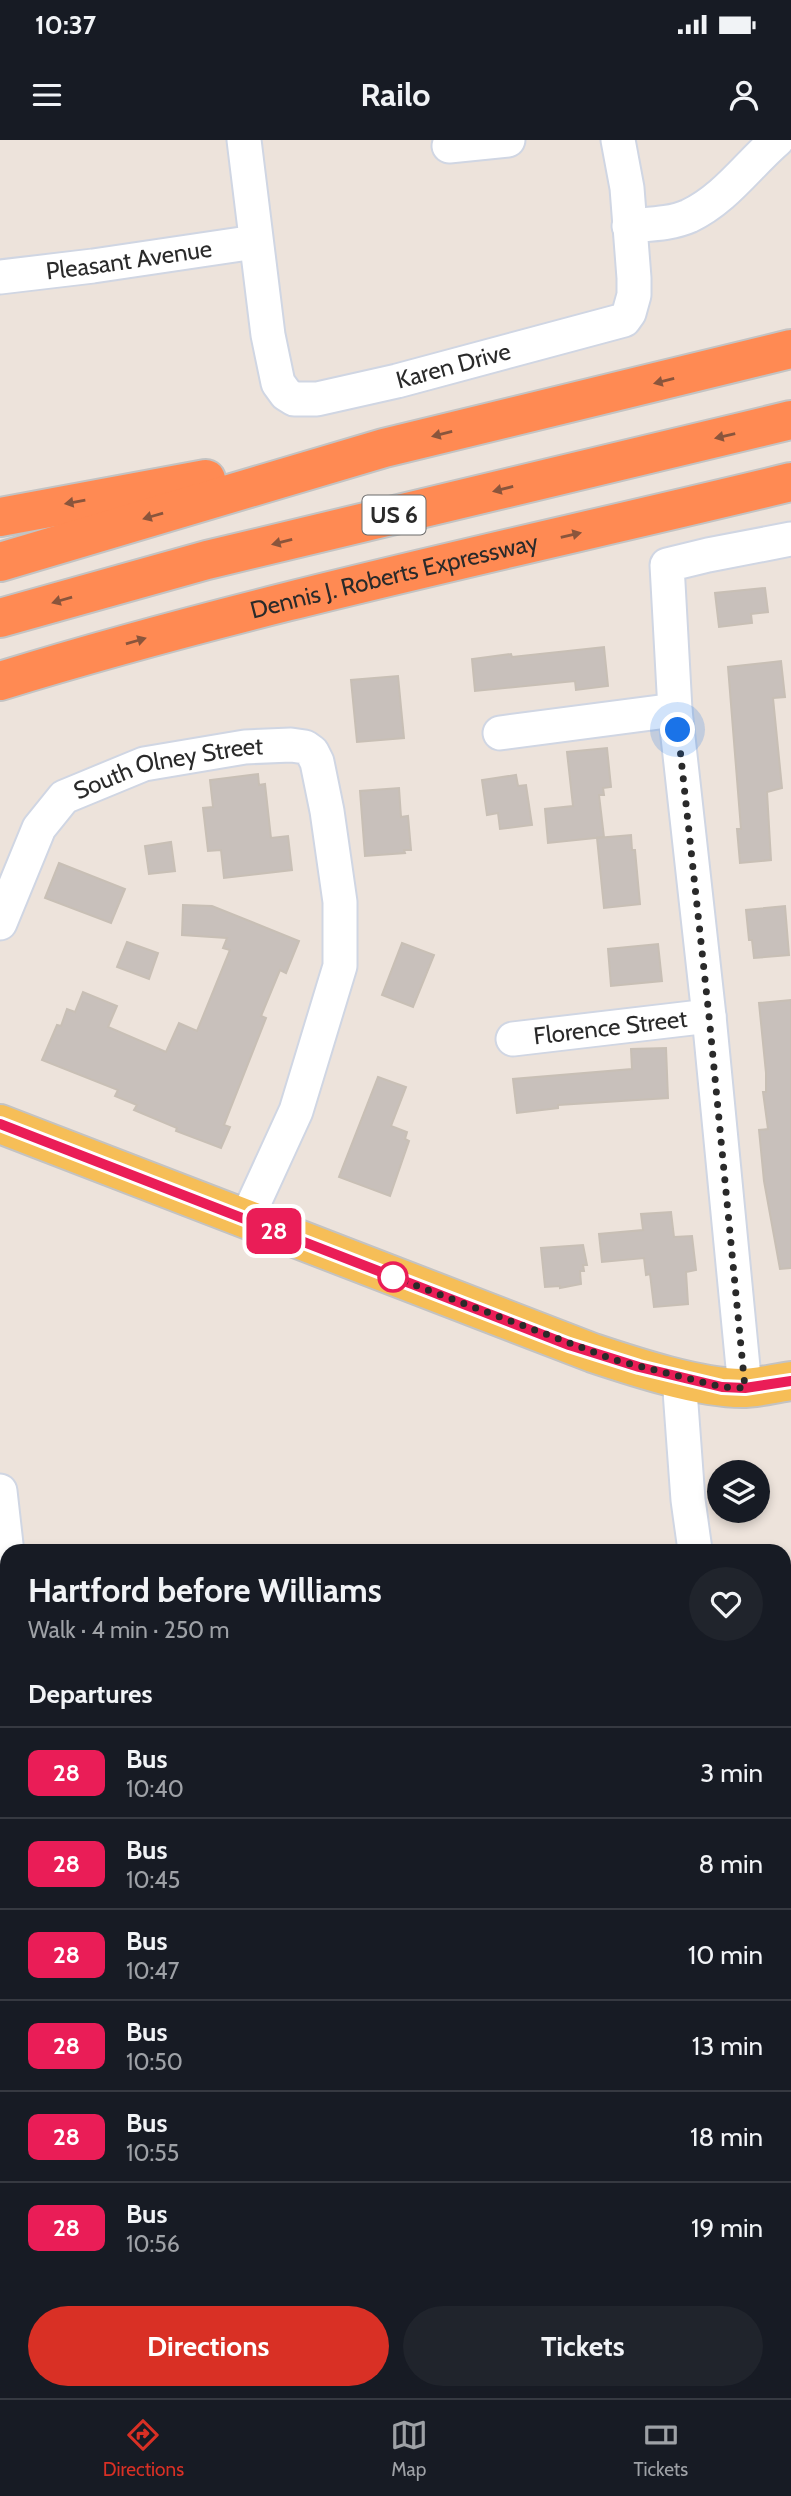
<!DOCTYPE html>
<html lang="en">
<head>
<meta charset="utf-8">
<style>
  body { margin:0; font-family:Cabin,sans-serif; background:#20242c; color:#f1f3f6; height:100vh; display:flex; flex-direction:column; font-size:26px; white-space:nowrap }
  * { box-sizing:border-box; margin:0 }
  p { font-size:23px; color:#9ea1a6 }
  .icon { flex:none; width:38px; height:38px; fill:none; stroke:currentColor; stroke-width:2; stroke-linecap:round; stroke-linejoin:round }
  .map { position:relative; flex:1; overflow:hidden }
  .panel { position:absolute; left:0px; top:1404px; width:791px; height:856px; display:flex; flex-direction:column; background:#171b24; border-radius:21px 21px 0 0; box-shadow:0 4px 10px #0003 }
  .panel>* { flex:none }
  .badge { padding:0 14px; border-radius:10px; font-size:24px; line-height:46px }
  .fabs { position:absolute; left:707px; top:1320px; display:grid; gap:14px }
  .fabs a { display:grid; place-items:center; width:63px; height:63px; border-radius:50%; background:#171b24; box-shadow:0 4px 10px #0003; font-size:35px }
  .you { position:absolute; width:35px; height:35px; margin:-18px; border:5px solid #fff; border-radius:50%; background:#1a73e8; box-shadow:0 0 0 10px #1a73e833 }
  .map>.badge { position:absolute; translate:-50% -50%; box-shadow:0 0 0 4px #fff }
  h2 { padding:0 28px; font-size:26px; line-height:63px }
  .round { display:grid; place-items:center; flex:none; width:74px; height:74px; border-radius:37px; background:#20242c }
  .overview { display:flex; align-items:center; justify-content:space-between; height:119px; padding:0 28px }
  h1 { font-size:33px; font-weight:800; line-height:52px }
  .button { display:flex; gap:14px; margin-top:auto; padding:14px 28px }
  .button a { flex:1; height:80px; border-radius:42px; background:#d93025; color:#fff; font-size:28px; font-weight:800; line-height:80px; text-align:center }
  .button a+a { background:#20242c; color:#f1f3f6 }
  ul { padding:0; list-style:none }
  li { display:flex; align-items:center; gap:21px; height:91px; padding:0 28px; border-top:2px solid #363941 }
  li div { flex:1 }
  li b { display:block; font-size:26px }
  li em { font-style:normal }
  li .badge { min-width:77px; font-weight:700; text-align:center }
  .status { display:flex; justify-content:space-between; align-items:center; height:49px; padding:0 35px; background:#171b24; direction:ltr }
  .status svg { height:19px; fill:currentColor }
  header { display:flex; justify-content:space-between; align-items:center; height:91px; padding:0 28px; background:#171b24; font-size:32px; font-weight:800 }
  .dock { display:flex; justify-content:space-around; align-items:center; height:98px; border-top:2px solid #363941; background:#171b24; font-size:19px; color:#9ea1a6 }
  .dock a { display:grid; justify-items:center; gap:4px }
  .dock .on { color:#d93025 }
  .map>svg:first-child { display:block }
</style>
</head>
<body>
<div class="status"><b>10:37</b><svg viewBox="0 0 49 12"><path d="M0 12V9h3v3zM5 12V6h3v6zM10 12V3h3v9zM15 12V0h3v12zM26 1h20v11H26zM47 4h2v5h-2z"/></svg></div>
<header><svg class="icon" aria-label="menu" viewBox="0 0 24 24"><path d="M4 6h16M4 12h16M4 18h16"/></svg>Railo<svg class="icon" aria-label="person" viewBox="0 0 24 24"><circle cx="12" cy="8" r="4"/><path d="M4 21q1-7 8-7t8 7"/></svg></header>
<div class="map">
<svg width="791" height="2258" viewBox="0 0 791 2258">
  <rect width="100%" height="100%" fill="#ede3db"/>
  <g fill="#c8c0bb" stroke="#c8bfb5" stroke-width="2">
    <path d="M765 448 768 472 751 474 752 483 719 487 715 453Z"/>
    <path d="M604 507 608 546 576 550 575 541 475 551 472 519 511 514 512 517Z"/>
    <path d="M781 521 785 557 773 558 782 648 767 652 771 720 740 723 737 689H741L728 527Z"/>
    <path d="M398 536 404 598 357 602 351 540Z"/>
    <path d="M607 608 611 647 603 648 604 655H599L604 697 548 703 545 669 573 666 567 612Z"/>
    <path d="M258 634 259 645 265 644 271 698 288 696 292 730 224 738 221 710 208 711 203 668 213 667 210 640Z"/>
    <path d="M516 635 518 646 526 645 532 685 500 689 498 673 487 675 482 640Z"/>
    <path d="M399 648 401 677 408 676 411 710H404L405 713 365 716 360 651Z"/>
    <path d="M631 695 632 710H635L640 764 604 768 597 698Z"/>
    <path d="M171 702 175 731 149 734 145 706Z"/>
    <path d="M59 723 125 749 111 783 45 758Z"/>
    <path d="M183 765 212 766 299 801 286 833 280 830 261 876 266 878 224 985 230 987 221 1008 176 991 177 988 134 970 137 965 115 956 118 950 42 920 57 885 61 886 67 869 75 872 83 852 117 866 108 887 166 912 179 883 197 891 230 810 223 808 227 798 182 795Z"/>
    <path d="M785 766 789 815 754 818 752 800H749L746 770Z"/>
    <path d="M127 802 158 813 149 839 117 827Z"/>
    <path d="M402 803 434 815 413 867 382 855Z"/>
    <path d="M658 804 662 841 611 846 608 809Z"/>
    <path d="M791 860V1128L780 1129 764 1041 759 990 768 989 763 952H766V933L759 863Z"/>
    <path d="M666 908 668 958 558 965V968L517 973 513 939 632 929 631 909Z"/>
    <path d="M378 937 406 947 391 986 407 992 405 999 409 1001 390 1056 339 1037Z"/>
    <path d="M671 1072 674 1097 692 1096 696 1130 686 1132 688 1164 654 1167 650 1134 646 1135 644 1118 602 1122 599 1094 643 1090 641 1074Z"/>
    <path d="M583 1105 587 1125H583L584 1131H580L581 1144 560 1148V1146L545 1147 541 1108Z"/>
  </g>
  <g fill="none" stroke-linecap="round" stroke-linejoin="round">
    <g stroke="#d0d6e3" stroke-width="37">
      <g id="minor">
        <path id="s1" d="M244 0 268 195 278 243 286 254 294 259H317L397 241 624 180 629 173 634 155V138L627 48 618 0"/>
        <path d="M449 6 508 0"/>
        <path d="M629 86C649 84 671 84 689 76 725 59 748 25 777 0"/>
        <path id="s2" d="M0 137 93 126 255 102"/>
        <path d="M500 593 675 570"/>
        <path id="s3" d="M0 783 39 688 64 657 144 624 245 607 291 605 305 607 312 612 317 622 327 671 340 762V826L296 971 246 1080"/>
        <path id="s4" d="M513 899 709 876"/>
        <path d="M679 1237 688 1360 695 1410"/>
        <path d="M745 1248 709 876 675 570 667 425 708 415 791 399"/>
        <path d="M0 1351 7 1413"/>
        <path d="M0 1740H7"/>
        <path d="M784 1840 791 1839"/>
        <path d="M0 2109 7 2097"/>
        <path d="M784 2111 791 2169"/>
        <path d="M784 2198 791 2197"/>
        <path d="M296 2252 297 2258"/>
        <path d="M523 2252V2258"/>
      </g>
    </g>
    <g stroke="#c3c3c3" stroke-width="42">
      <path id="major" d="M0 984 593 1213C635 1227 699 1248 742 1248 758 1248 775 1243 791 1241"/>
    </g>
    <g stroke="#c3c3c3" stroke-width="42">
      <g id="highway">
        <path d="M0 377 206 339"/>
        <path d="M0 422 384 308 791 209"/>
        <path d="M0 478 207 420 791 280"/>
        <path id="s5" d="M0 541C260 461 527 406 791 342"/>
      </g>
    </g>
    <use href="#minor" stroke="#fff" stroke-width="33"/>
    <use href="#major" stroke="#f6be57" stroke-width="38"/>
    <use href="#highway" stroke="#ff8a53" stroke-width="38"/>
  </g>
  <defs><path id="oneway-solid" d="M-6-.8H1V-3.2L6.5 0L1 3.2V.8H-6Z" transform="scale(1.75)"/></defs>
  <g fill="#8a553c">
    <use href="#oneway-solid" transform="translate(664 241) rotate(166)"/>
    <use href="#oneway-solid" transform="translate(442 294) rotate(166)"/>
    <use href="#oneway-solid" transform="translate(725 296) rotate(167)"/>
    <use href="#oneway-solid" transform="translate(503 349) rotate(166)"/>
    <use href="#oneway-solid" transform="translate(75 362) rotate(170)"/>
    <use href="#oneway-solid" transform="translate(153 376) rotate(164)"/>
    <use href="#oneway-solid" transform="translate(571 395) rotate(-13)"/>
    <use href="#oneway-solid" transform="translate(282 402) rotate(166)"/>
    <use href="#oneway-solid" transform="translate(62 460) rotate(164)"/>
    <use href="#oneway-solid" transform="translate(136 501) rotate(-16)"/>
  </g>
  <g fill="none" stroke-linecap="round" stroke-linejoin="round">
    <g stroke="#fff" stroke-width="16">
      <path id="line" d="M0 984 569 1205 639 1227 722 1247 745 1248 791 1241"/>
    </g>
    <use href="#line" stroke="#ea1d57" stroke-width="10"/>
    <path stroke="#2a2a2a" stroke-width="7" stroke-dasharray="0 12.6" d="M393 1137 615 1220 722 1247 745 1248 709 876 678 590"/>
  </g>
  <circle fill="#fff" stroke="#ea1d57" stroke-width="3.5" cx="393" cy="1137" r="14"/>
  <g text-anchor="middle" stroke-width="5" stroke-linejoin="round" paint-order="stroke">
    <rect fill="#fff" stroke="#6a6a6a" stroke-width="2" x="362.5" y="355.5" width="63" height="39" rx="5"/>
    <g font-size="23" font-weight="bold" fill="#2a2a2a">
      <text x="394" y="383">US 6</text>
    </g>
    <g font-size="24" fill="#2a2a2a" stroke="#fff">
      <text dy="8" stroke="none"><textPath href="#s2" startOffset="130">Pleasant Avenue</textPath></text>
      <text dy="8" stroke="none"><textPath href="#s1" startOffset="432">Karen Drive</textPath></text>
      <text dy="8" stroke="none"><textPath href="#s5" startOffset="408">Dennis J. Roberts Expressway</textPath></text>
      <text dy="8" stroke="none"><textPath href="#s3" startOffset="252">South Olney Street</textPath></text>
      <text dy="8" stroke="none"><textPath href="#s4" startOffset="98">Florence Street</textPath></text>
    </g>
  </g>
</svg>
<div class="fabs">
<a><svg class="icon" aria-label="layers" viewBox="0 0 24 24"><path d="M12 4l9 5-9 5-9-5zM3 14l9 5 9-5"/></svg></a>
</div>
<div class="you" style="left:678px;top:590px"></div>
<b class="badge" style="left:274px;top:1091px;background:#ea1d57;color:#fff">28</b>
<section class="panel">
<div class="overview"><div><h1>Hartford before Williams</h1><p>Walk · 4 min · 250 m</p></div><a class="round"><svg class="icon" aria-label="heart" viewBox="0 0 24 24"><path d="M12 20l-8-8c-3-5 5-10 8-4 3-6 11-1 8 4z"/></svg></a></div>
<h2>Departures</h2>
<ul>
<li><span class="badge" style="background:#ea1d57;color:#fff">28</span><div><b>Bus</b><p>10:40</p></div><em>3 min</em></li>
<li><span class="badge" style="background:#ea1d57;color:#fff">28</span><div><b>Bus</b><p>10:45</p></div><em>8 min</em></li>
<li><span class="badge" style="background:#ea1d57;color:#fff">28</span><div><b>Bus</b><p>10:47</p></div><em>10 min</em></li>
<li><span class="badge" style="background:#ea1d57;color:#fff">28</span><div><b>Bus</b><p>10:50</p></div><em>13 min</em></li>
<li><span class="badge" style="background:#ea1d57;color:#fff">28</span><div><b>Bus</b><p>10:55</p></div><em>18 min</em></li>
<li><span class="badge" style="background:#ea1d57;color:#fff">28</span><div><b>Bus</b><p>10:56</p></div><em>19 min</em></li>
</ul>
<div class="button"><a>Directions</a><a>Tickets</a></div>
</section>
</div>
<nav class="dock">
<a class="on"><svg class="icon" aria-label="directions" viewBox="0 0 24 24"><path d="M12 3l9 9-9 9-9-9zM9 14v-3h6M13 9l2 2-2 2"/></svg>Directions</a>
<a><svg class="icon" aria-label="map" viewBox="0 0 24 24"><path d="M3 6l6-2 6 2 6-2v14l-6 2-6-2-6 2zM9 4v14M15 6v14"/></svg>Map</a>
<a><svg class="icon" aria-label="tickets" viewBox="0 0 24 24"><path d="M3 7h18v10H3zM15 7v10"/></svg>Tickets</a>
</nav>
</body>
</html>
